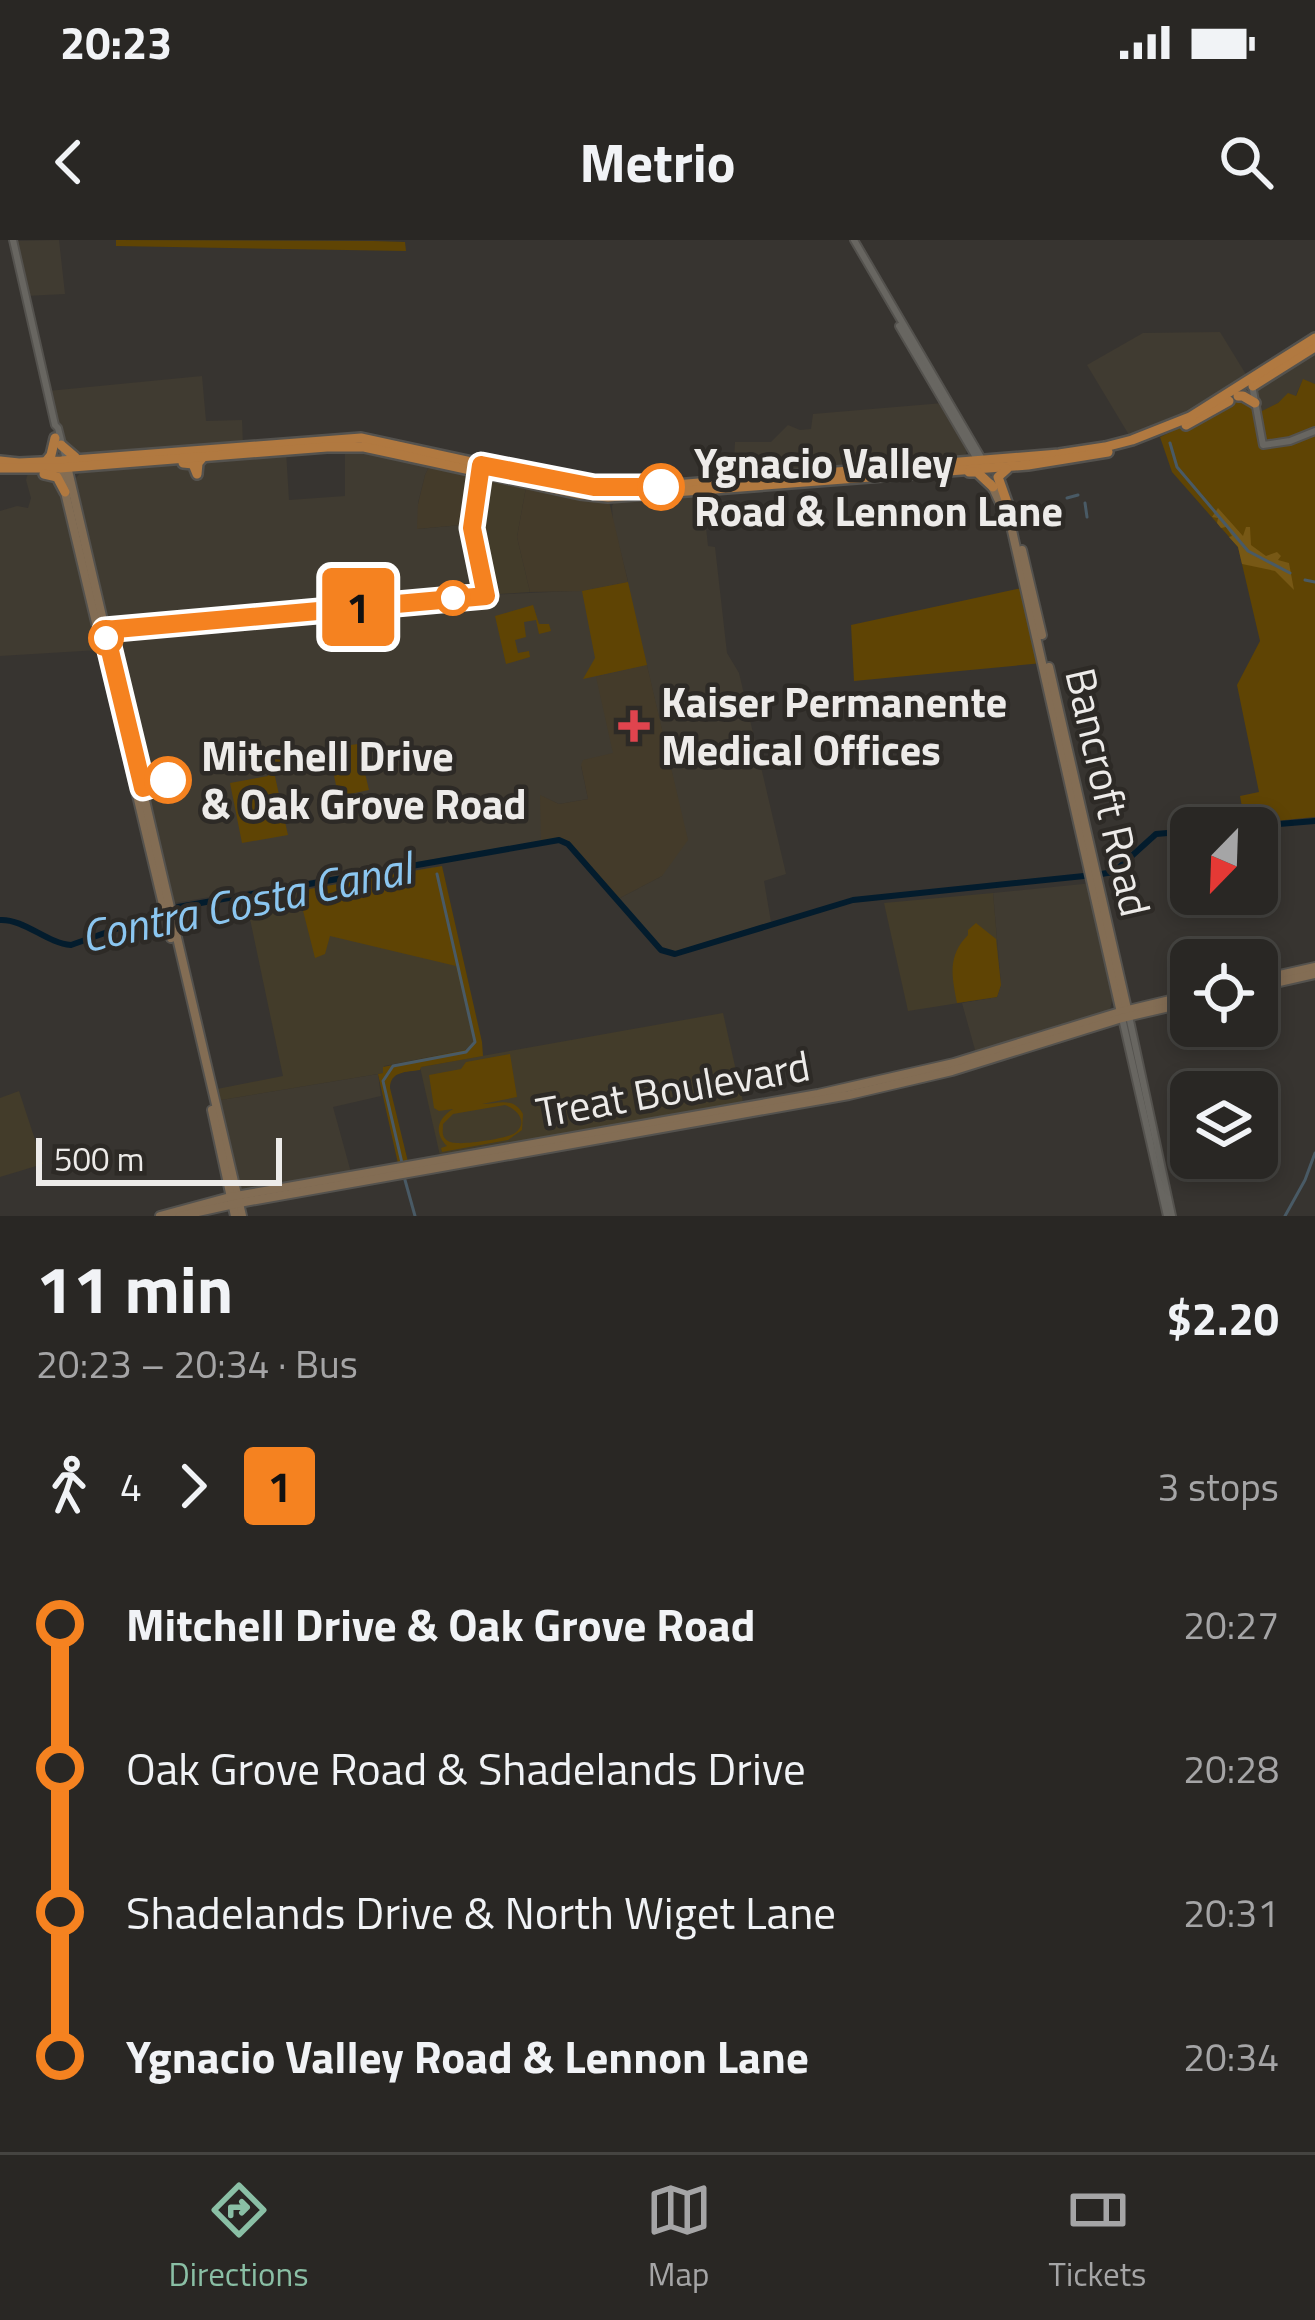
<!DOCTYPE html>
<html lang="en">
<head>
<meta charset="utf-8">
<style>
  body { margin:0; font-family:"Titillium Web",sans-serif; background:#312f2c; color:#f1f3f6; height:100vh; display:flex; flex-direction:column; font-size:45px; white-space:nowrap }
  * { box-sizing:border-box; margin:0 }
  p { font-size:39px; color:#a5a5a6 }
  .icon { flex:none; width:66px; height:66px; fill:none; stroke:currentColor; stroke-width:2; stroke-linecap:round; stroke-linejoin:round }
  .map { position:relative; height:976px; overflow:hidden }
  .sheet { display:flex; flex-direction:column; background:#292724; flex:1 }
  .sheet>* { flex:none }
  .badge { padding:0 24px; border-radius:9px; font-size:42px; line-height:78px }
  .needle { width:78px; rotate:203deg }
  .tools { position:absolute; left:1170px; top:567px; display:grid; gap:24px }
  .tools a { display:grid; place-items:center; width:108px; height:108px; border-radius:18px; background:#292724; box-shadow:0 6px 18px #0003,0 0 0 3px #454441; font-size:60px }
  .scale { position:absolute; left:36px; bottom:30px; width:246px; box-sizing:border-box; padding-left:12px; border:6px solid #edebe9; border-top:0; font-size:33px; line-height:42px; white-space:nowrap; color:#edebe9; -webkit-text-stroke:9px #2d2a26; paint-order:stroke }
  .map>.badge { position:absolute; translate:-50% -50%; box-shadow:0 0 0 6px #fff }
  .legs { display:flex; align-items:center; gap:18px; height:132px; padding:0 36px; font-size:39px }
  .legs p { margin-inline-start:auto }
  .headline { display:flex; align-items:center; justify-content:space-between; height:204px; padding:0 36px }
  h1 { font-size:66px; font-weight:700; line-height:90px }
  ul { padding:0 36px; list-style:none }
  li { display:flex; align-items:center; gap:42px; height:144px; font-size:45px }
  li i { display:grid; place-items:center; width:18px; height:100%; margin:0 15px; background:currentColor }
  li i::after { content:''; width:30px; height:30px; margin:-15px; border:9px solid; border-radius:50%; background:#292724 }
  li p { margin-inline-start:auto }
  li:first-child i { background:linear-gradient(#0000 50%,currentColor 0) }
  li:last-child i { background:linear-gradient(currentColor 50%,#0000 0) }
  .status { display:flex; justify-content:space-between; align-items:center; height:84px; padding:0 60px; background:#292724; direction:ltr }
  .status svg { height:33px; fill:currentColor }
  header { display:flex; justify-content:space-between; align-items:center; height:156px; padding:0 36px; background:#292724; font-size:54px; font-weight:700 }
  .tabs { display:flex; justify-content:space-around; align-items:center; height:168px; border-top:3px solid #454441; background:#292724; font-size:33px; color:#a5a5a6 }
  .tabs a { display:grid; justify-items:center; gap:6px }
  .tabs .current { color:#8abfa5 }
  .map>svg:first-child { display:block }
</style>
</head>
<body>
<div class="status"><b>20:23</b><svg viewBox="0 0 49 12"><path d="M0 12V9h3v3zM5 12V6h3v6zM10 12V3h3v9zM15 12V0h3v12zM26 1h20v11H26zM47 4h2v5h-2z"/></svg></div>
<header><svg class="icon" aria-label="back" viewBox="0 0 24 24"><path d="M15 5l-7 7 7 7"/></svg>Metrio<svg class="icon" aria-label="search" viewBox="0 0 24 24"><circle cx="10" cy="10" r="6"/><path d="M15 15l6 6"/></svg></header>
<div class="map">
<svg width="1315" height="976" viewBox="0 0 1315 976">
  <rect width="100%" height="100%" fill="#373430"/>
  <g fill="#403b31">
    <path d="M59 0 65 54 25 56 13 1Z"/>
    <path d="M1220 92 1250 141 1211 165 1132 200 1087 125 1143 93Z"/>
    <path d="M1315 107V144L1303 140 1295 157 1288 155 1278 163 1257 174 1253 146Z"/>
    <path d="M202 136 206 181 242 180 243 206 81 219 64 210 48 151Z"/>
    <path d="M943 163 969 206 964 218 733 240 735 202H771L788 185 800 190 811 189 813 174Z"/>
    <path d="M345 206 432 221 425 235 418 263V289L472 284 486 355 572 351 628 341 613 282 612 266 618 256 702 250 708 306 715 307 727 413 739 433 786 634 764 641 771 682 670 713 662 709 618 659 662 636 673 538 647 426 614 513 581 526 588 559 559 564 541 556V601L168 664 74 243 76 238 80 233 104 225 286 211 289 260 345 256Z"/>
    <path d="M28 233 51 234 60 241 99 410 0 416V271L17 266 28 268 31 258 26 240Z"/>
    <path d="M1093 643 1115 748 1110 769 1098 779 977 817 962 763 997 757 1001 745 993 653Z"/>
    <path d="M378 834 381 856 333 867 352 936 237 956 215 861Z"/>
  </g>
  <g fill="#433c2a">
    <path d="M480 231 527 242 517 297 530 352 486 355 472 288Z"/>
    <path d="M434 627 474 801 470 809 384 826 383 833 378 834 215 861 212 850 283 836 246 660Z"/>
    <path d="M993 653 1001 745 997 757 908 771 884 663Z"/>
    <path d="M723 773 744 866 441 920 420 827Z"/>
    <path d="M19 851 43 924 0 937V858Z"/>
  </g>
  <g fill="#443b2a">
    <path d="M432 221 480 231 472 284 417 289 418 264 425 235Z"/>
    <path d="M527 242 608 257 628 342 582 351 530 352 517 297Z"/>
    <path d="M647 425 688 600 662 636 618 659 566 600 557 599 541 601 540 555 559 564 588 559 581 525 583 520 613 513 596 437Z"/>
  </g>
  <g fill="#5f4404" fill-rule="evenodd">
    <path d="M116 0 374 1 405 2 406 11 116 6Z"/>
    <path d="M1303 139 1315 144V577L1245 584 1240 556 1259 552 1237 445 1260 401 1238 307 1172 232 1160 197 1207 175 1238 156 1250 159 1258 173 1278 163 1288 153 1296 156Z"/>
    <path d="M628 342 647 425 583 439 595 418 582 351Z"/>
    <path d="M1026 347 1043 423 854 441 851 385Z"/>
    <path d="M533 365 539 384H549L551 391 539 394 536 380 524 382 526 397 515 400 518 413 529 411 530 417 506 424 495 376Z"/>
    <path d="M358 504 369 550 345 555 336 545 328 508Z"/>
    <path d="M294 510 295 526 274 532 288 595 242 603 230 543 268 536 266 520 249 522 248 526 241 529 238 526 226 529 224 532 214 519Z"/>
    <path d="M442 626 482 802 483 816 421 827 420 830C407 832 390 831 390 848L409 926 399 928 378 834 383 833V827L470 809 474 800 456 726 330 696 325 714 315 718 298 651Z"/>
    <path d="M976 683 996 699 1001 745 997 757 957 763C952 736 947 716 968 695V690Z"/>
    <path d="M510 814 517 857 482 864C498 864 513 856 523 874L522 890 508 900 442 912 441 908 447 906C433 892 438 878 453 869L439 871 434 868 429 835 461 829 466 822ZM505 865C517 869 529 882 515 893 507 899 456 907 448 901 441 896 443 892 443 884L453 874Z"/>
  </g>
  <path fill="#775815" d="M1218 268 1243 296 1246 287H1250L1251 305 1266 316 1277 312 1281 316 1278 320 1289 323 1294 350 1275 331 1242 324 1238 307 1229 297 1232 296 1226 287 1221 288 1217 283 1218 278 1212 277Z"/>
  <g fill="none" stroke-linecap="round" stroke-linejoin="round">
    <g stroke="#495a65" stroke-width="3">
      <path d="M1170 203 1177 227 1248 311 1290 333"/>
      <path d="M1067 258 1078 255"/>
      <path d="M1085 263 1087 277"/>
      <path d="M1305 340 1315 342"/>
      <path d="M402 923 383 841 393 826 466 812 475 802 437 634"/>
      <path d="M405 940 415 976"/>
      <path d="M1285 976 1305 940 1315 913"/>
    </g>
    <g stroke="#031c2d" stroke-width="6">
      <path d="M1231 588 1315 581"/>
      <path d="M1101 634 1114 632 1156 594 1191 591"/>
      <path d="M0 680C25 679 46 703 71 705L178 667 559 600 568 604 661 710 675 714 853 660 1084 636"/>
    </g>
    <g stroke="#54524e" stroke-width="10">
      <g id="tertiary">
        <path d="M13 0 55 185 58 188 66 220"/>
        <path d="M854 0 982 219"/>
        <path d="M899 86 977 219"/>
        <path d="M1252 145 1263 205 1290 201 1315 191"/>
        <path d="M1129 776 1172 976"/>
        <path d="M1122 778 1167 976"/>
      </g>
    </g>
    <g stroke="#54524e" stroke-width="12">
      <g id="secondary">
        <path d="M61 222 65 252 171 698"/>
        <path d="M66 222 242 976"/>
        <path d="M991 244 1011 286 1122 777"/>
        <path d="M1022 310 1042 395"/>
        <path d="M1049 427 1127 769"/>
        <path d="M1257 740 1315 727"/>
        <path d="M1257 747 1315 734"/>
        <path d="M212 870 235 976"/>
        <path d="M160 976 230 957 818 854 954 823 1120 772 1191 755"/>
        <path d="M180 976 239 963 849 855 952 831 1122 778 1191 762"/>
      </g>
    </g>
    <g stroke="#54524e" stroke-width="14">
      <g id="trunk">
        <path d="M1253 146 1315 107"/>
        <path d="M1238 156H1243L1255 163"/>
        <path d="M1186 185 1229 161"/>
        <path d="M61 205 75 217"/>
        <path d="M47 220 51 215 55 198"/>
        <path d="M0 221 19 223 61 221 361 198 555 240 625 249 1059 214 1105 207 1132 200 1190 177 1315 98"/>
        <path d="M183 223 193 224 197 234 198 223 203 217"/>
        <path d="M0 228H60L327 207H364L580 254 608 257 1028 225 1108 212"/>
        <path d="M1007 229 998 237 1010 271"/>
        <path d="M969 232H977L993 247"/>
        <path d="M44 234 57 237 65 252"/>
      </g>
    </g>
    <use href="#tertiary" stroke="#686661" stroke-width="6"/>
    <use href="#secondary" stroke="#836d54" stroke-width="8"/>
    <use href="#trunk" stroke="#b17940" stroke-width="9"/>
  </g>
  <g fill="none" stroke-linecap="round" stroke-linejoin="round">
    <g stroke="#fff" stroke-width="27">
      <path id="line-1" d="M168 540 143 548 105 390 486 356 472 288 481 225 594 247H661"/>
    </g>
    <use href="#line-1" stroke="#f58220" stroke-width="18"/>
  </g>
  <g fill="#fff" stroke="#f58220" stroke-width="6">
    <circle cx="661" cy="247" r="21"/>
    <circle cx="453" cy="358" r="15"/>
    <circle cx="106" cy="398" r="15"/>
    <circle cx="168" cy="540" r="21"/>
  </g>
  <path fill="#e0444e" stroke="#2d2a26" stroke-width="4.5" d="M628 468h12v12h12v12h-12v12h-12v-12h-12v-12h12z"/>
  <g text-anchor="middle" stroke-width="9" stroke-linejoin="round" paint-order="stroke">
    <g font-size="42" font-weight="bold" fill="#edebe9" stroke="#2d2a26" text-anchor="start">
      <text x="694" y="238">Ygnacio Valley<tspan x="694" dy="48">Road &amp; Lennon Lane</tspan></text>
      <text x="201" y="531">Mitchell Drive<tspan x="201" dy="48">&amp; Oak Grove Road</tspan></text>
    </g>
    <g font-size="42" font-weight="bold" fill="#edebe9" stroke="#2d2a26" text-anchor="start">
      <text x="661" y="477">Kaiser Permanente<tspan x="661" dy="48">Medical Offices</tspan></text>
    </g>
    <g font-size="42" fill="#edebe9" stroke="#2d2a26">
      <text transform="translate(1108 552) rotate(77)" y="15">Bancroft Road</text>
      <text transform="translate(673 849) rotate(-10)" y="15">Treat Boulevard</text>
    </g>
    <g font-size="45" font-style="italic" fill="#8bc6f0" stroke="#2d2a26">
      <text transform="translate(246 662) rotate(-12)" y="16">Contra Costa Canal</text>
    </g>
  </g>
</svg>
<div class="tools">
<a><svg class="needle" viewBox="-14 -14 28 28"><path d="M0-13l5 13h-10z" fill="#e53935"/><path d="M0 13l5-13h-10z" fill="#a5a5a6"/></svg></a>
<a><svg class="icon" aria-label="locate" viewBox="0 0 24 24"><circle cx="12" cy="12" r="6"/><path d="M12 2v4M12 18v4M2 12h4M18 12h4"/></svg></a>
<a><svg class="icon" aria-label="layers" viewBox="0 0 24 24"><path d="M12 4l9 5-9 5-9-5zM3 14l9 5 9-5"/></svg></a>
</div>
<div class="scale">500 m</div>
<b class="badge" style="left:358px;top:367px;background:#f58220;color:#111">1</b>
</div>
<section class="sheet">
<div class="headline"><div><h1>11 min</h1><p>20:23 – 20:34 · Bus</p></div><b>$2.20</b></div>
<div class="legs"><svg class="icon" aria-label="walk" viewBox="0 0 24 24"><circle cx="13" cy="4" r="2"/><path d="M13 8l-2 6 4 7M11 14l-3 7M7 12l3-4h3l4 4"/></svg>4<svg class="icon" aria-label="forward" viewBox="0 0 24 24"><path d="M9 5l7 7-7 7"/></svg><b class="badge" style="background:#f58220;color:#111">1</b><p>3 stops</p></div>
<ul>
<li><i style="color:#f58220"></i><b>Mitchell Drive &amp; Oak Grove Road</b><p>20:27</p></li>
<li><i style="color:#f58220"></i><span>Oak Grove Road &amp; Shadelands Drive</span><p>20:28</p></li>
<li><i style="color:#f58220"></i><span>Shadelands Drive &amp; North Wiget Lane</span><p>20:31</p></li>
<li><i style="color:#f58220"></i><b>Ygnacio Valley Road &amp; Lennon Lane</b><p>20:34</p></li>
</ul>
</section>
<nav class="tabs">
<a class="current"><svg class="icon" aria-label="directions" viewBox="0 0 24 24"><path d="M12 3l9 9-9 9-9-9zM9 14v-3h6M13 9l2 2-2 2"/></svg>Directions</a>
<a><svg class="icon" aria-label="map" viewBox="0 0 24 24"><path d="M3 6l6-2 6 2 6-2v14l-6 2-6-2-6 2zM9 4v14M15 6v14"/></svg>Map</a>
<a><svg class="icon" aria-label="tickets" viewBox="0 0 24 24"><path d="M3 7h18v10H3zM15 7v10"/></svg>Tickets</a>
</nav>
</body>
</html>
